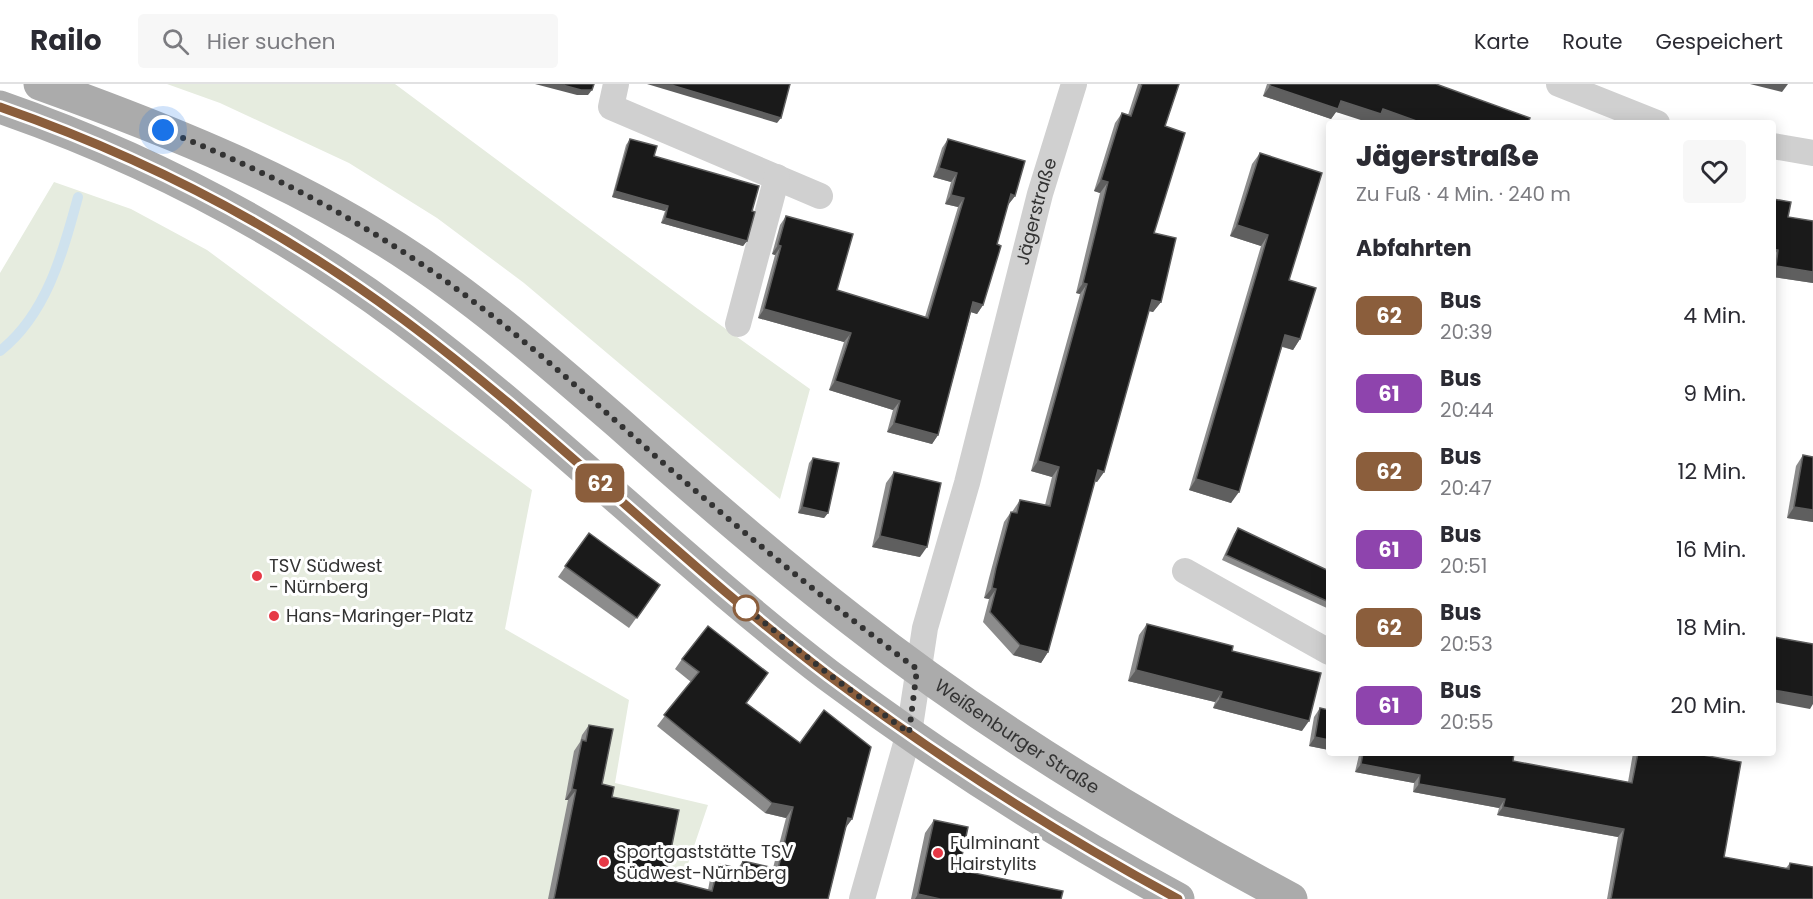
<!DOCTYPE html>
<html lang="de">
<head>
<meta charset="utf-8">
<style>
  body { margin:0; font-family:Poppins,sans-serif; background:#f7f7f7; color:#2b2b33; height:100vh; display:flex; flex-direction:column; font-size:22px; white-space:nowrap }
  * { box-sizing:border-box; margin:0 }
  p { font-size:20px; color:#7c7c81 }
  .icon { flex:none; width:33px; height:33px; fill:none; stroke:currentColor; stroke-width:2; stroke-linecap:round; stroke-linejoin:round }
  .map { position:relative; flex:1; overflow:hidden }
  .sheet { position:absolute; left:1326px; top:36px; width:450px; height:636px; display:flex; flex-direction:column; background:#fff; border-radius:6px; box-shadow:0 3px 15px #0003 }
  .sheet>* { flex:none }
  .badge { padding:0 12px; border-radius:9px; font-size:21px; line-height:39px }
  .you { position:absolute; width:30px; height:30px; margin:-15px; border:4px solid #fff; border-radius:50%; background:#1a73e8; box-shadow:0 0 0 9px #1a73e833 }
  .map>.badge { position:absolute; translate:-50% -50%; box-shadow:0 0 0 3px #fff }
  h2 { padding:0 30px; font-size:22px; line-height:54px }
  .round { display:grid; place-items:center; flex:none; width:63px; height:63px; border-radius:6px; background:#f7f7f7 }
  .head { display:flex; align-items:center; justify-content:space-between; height:102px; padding:0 30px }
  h1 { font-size:28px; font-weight:800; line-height:45px }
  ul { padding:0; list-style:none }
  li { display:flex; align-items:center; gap:18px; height:78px; padding:0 30px }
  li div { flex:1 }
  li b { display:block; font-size:22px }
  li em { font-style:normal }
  li .badge { min-width:66px; font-weight:700; text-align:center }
  header { display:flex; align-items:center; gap:36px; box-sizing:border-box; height:84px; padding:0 30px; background:#fff; border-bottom:2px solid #e1e1e2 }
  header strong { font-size:28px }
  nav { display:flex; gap:33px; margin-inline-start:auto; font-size:21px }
  .search { width:420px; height:54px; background:#f7f7f7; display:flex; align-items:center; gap:15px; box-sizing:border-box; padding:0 21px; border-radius:6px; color:#7c7c81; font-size:22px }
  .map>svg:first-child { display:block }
</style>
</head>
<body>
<header>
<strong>Railo</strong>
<div class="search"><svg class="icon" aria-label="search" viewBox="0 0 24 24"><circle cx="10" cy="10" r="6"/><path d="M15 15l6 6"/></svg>Hier suchen</div>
<nav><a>Karte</a><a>Route</a><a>Gespeichert</a></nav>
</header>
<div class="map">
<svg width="1813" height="815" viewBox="0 0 1813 815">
  <rect width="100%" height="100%" fill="#fff"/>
  <g fill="#e6ecdf">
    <path d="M167 0H395L698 225 810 305 780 415 524 199 437 134 349 79 220 19Z"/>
    <path d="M54 98 131 125 207 166 532 406 505 545 629 616 615 699 708 721 676 815H0V189Z"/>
  </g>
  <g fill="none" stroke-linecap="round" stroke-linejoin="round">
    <path stroke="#cfe2ee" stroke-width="10" d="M0 267C47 230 63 168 78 113"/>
    <g stroke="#d0d0d0" stroke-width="26">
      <path d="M616 0 611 23 820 112"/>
      <path d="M1559 0 1657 39"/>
      <path d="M1773 62 1813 69"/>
      <path d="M738 240 777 93"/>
      <path d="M1185 487 1329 568"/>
      <path id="s1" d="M862 815 909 649 925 544 967 399 1040 110 1074 0"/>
    </g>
    <g stroke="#ababab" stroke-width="33">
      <path id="s2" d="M40 0C171 47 299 98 415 176 488 225 554 283 621 341 696 408 772 474 852 536 988 643 1138 734 1291 815"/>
      <path d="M0 23C144 73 282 145 404 236 552 347 682 479 828 591 939 674 1056 749 1178 815"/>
    </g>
  </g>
  <g fill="#8c8c8c">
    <path d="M1138 0H1179L1165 42 1154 149 1161 218 1153 228 1149 227 1104 388 1097 398 1095 397 1048 568 1041 579 1013 571 983 538 989 515 984 514 989 494 1004 438 1011 428H1012L1020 416 1045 421 1052 393 1031 387 1080 210 1076 209 1100 109 1094 107 1115 39 1122 29 1128 31Z"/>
    <path d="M1267 0H1436L1528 39H1387L1377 36 1336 28 1331 35 1263 12Z"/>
    <path d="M630 55 654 72 752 127 747 157 743 162 661 139 665 127 612 113 626 61Z"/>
    <path d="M948 55 1015 112 1008 121V120L997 160 983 221 977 230 971 228 938 351 932 360 887 348 893 326 829 306 844 258 758 234 775 171 772 170 780 141 786 132 837 206 925 233 958 123 945 120 951 98 933 93 942 64Z"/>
    <path d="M1260 69 1289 196 1300 255 1293 266 1282 263 1231 419 1189 406 1261 162 1230 152 1252 80Z"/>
    <path d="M1773 115 1788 133 1813 137V199L1773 193Z"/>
    <path d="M1803 371 1813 373V438L1787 434 1796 382Z"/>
    <path d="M813 374 828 429 824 434 798 429 809 379Z"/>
    <path d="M894 388 920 473 872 463 886 399Z"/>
    <path d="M1238 444 1329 487V525L1222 476 1234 450Z"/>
    <path d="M589 449 660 501 629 544 558 493Z"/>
    <path d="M1147 540 1232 567 1302 647 1213 624 1215 618 1128 597 1139 551Z"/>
    <path d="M682 575 768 589 746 620 852 735 846 743 828 815H548L568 716H565L574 667 580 658 582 651 589 641 602 700 612 713 665 795 708 806 711 790 719 780 738 784 743 777 773 784 786 734 765 729 657 642 691 598 675 585Z"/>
    <path d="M1320 624 1329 626V666L1309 662 1314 633Z"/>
    <path d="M1348 669H1514L1513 677 1628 698 1633 669H1692L1724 773 1786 784 1790 779 1813 815H1607L1618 753 1497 731 1499 724 1413 708 1414 699 1355 688 1359 671Z"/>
    <path d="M934 736 959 786 1061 815H911L925 749Z"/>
  </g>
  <g fill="#5f5f5f">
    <path d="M535 0H559L592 6 588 11H577Z"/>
    <path d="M647 0H668L781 34 777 39Z"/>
    <path d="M1750 0H1788L1782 8Z"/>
    <path d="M1270 2 1383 25 1422 39H1387L1377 36 1375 39H1370L1336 28 1331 35 1263 12Z"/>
    <path d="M939 84 957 89 951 98 933 93Z"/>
    <path d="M1101 96 1108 98 1100 109 1094 107Z"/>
    <path d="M615 107 668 122 665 127 612 113Z"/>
    <path d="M1011 110 1015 112 1008 121 1004 119Z"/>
    <path d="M951 111 964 114 958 123 945 120Z"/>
    <path d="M665 134 747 157 743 162 661 139Z"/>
    <path d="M1237 141 1268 151 1261 162 1230 152Z"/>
    <path d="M778 161 781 162 775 171 772 170Z"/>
    <path d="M1773 165 1778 166 1773 173Z"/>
    <path d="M1776 182 1813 188V199L1773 193V186Z"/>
    <path d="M1083 199 1087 200 1080 210 1076 209Z"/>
    <path d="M1152 216 1161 218 1153 228 1145 226Z"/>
    <path d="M973 218 983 221 977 230 967 227Z"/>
    <path d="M764 225 851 249 844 258 758 234Z"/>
    <path d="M1285 251 1300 255 1293 266 1278 261Z"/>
    <path d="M835 297 900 317 893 326 829 306Z"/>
    <path d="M894 339 938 351 932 360 887 348Z"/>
    <path d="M1038 377 1059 383 1052 393 1031 387Z"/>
    <path d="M1098 386 1104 388 1097 398 1091 396Z"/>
    <path d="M1196 395 1239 408 1231 419 1189 406Z"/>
    <path d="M802 423 828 429 824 434 798 429Z"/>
    <path d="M1794 423 1813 426V438L1787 434Z"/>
    <path d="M880 452 927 463 920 473 872 463Z"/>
    <path d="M992 504 996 505 989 515 984 514Z"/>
    <path d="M1020 561 1048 568 1041 579 1013 571Z"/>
    <path d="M1136 586 1222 608 1215 618 1128 597Z"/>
    <path d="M1773 606 1813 613V620L1810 625 1773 618Z"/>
    <path d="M1220 614 1309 637 1302 647 1213 624Z"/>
    <path d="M1315 653 1329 656V666L1309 662Z"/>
    <path d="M1348 669H1360L1359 671Z"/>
    <path d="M1361 680 1420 691 1414 699 1355 688Z"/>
    <path d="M1419 700 1505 715 1499 724 1413 708Z"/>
    <path d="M572 705 576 706 568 716H565Z"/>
    <path d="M772 719 793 723 786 734 765 729Z"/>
    <path d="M1503 723 1624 745 1618 753 1497 731Z"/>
    <path d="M848 734 852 735 844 746Z"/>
    <path d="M918 810 940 815H915Z"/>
  </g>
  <g fill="#1a1a1a" stroke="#5f5f5f" stroke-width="1.5">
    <path d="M559 0H594L592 6H581Z"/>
    <path d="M668 0H790L781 34Z"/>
    <path d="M1142 0H1179L1165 42 1185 49 1154 149 1176 154 1161 218 1152 216 1104 388 1098 386 1048 568 1020 561 990 528 996 505 992 504 996 484 1011 428 1017 429 1020 416 1050 422 1059 383 1038 377 1087 200 1083 199 1108 98 1101 96 1122 29 1131 32Z"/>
    <path d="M1271 0H1436L1530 34 1528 39H1422L1383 25 1381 30 1341 17 1338 25 1270 2Z"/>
    <path d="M630 55 657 62 654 72 759 102 752 127 755 128 747 157 665 134 668 122 615 107Z"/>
    <path d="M948 55 1025 77 1015 112 1011 110 997 160 1001 162 983 221 973 218 938 351 894 339 900 317 835 297 851 249 764 225 781 162 778 161 786 132 853 150 837 206 928 234 964 114 951 111 957 89 939 84Z"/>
    <path d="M1260 69 1322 89 1289 196 1316 204 1300 255 1285 251 1239 408 1196 395 1268 151 1237 141Z"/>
    <path d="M1773 115 1791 118 1788 133 1813 137V188L1776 182 1778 166 1773 165Z"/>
    <path d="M1803 371 1813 373V426L1794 423Z"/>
    <path d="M813 374 839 379 828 429 802 423Z"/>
    <path d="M894 388 941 399 927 463 880 452Z"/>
    <path d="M1238 444 1329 487V518L1226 471Z"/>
    <path d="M589 449 660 501 637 534 565 482Z"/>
    <path d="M1147 540 1233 562 1232 567 1321 589 1309 637 1220 614 1222 608 1136 586Z"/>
    <path d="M708 542 768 589 746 619 800 659 824 626 871 663 852 735 848 734 828 815H554L576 706 572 705 582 656 586 657 589 641 613 645 602 700 614 703 612 713 679 726 665 795 712 807 719 780 741 785 743 777 778 785 793 723 772 719 664 631 699 588 682 575Z"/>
    <path d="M1774 553 1813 560V613L1773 606V561Z"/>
    <path d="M1320 624 1329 626V656L1315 653Z"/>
    <path d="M1363 669H1514L1513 677 1632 699 1638 669H1692L1741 678 1724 773 1789 785 1790 779 1813 783V815H1611L1624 745 1503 723 1505 715 1419 700 1420 691 1361 680Z"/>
    <path d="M934 736 968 743 959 786 1063 807 1061 815H940L918 810Z"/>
  </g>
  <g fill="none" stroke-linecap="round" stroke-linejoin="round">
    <g stroke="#fff" stroke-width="14">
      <path id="line" d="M0 23C144 73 282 145 404 236 552 346 681 479 828 591 939 674 1056 749 1178 815"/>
    </g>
    <use href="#line" stroke="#8b5e3c" stroke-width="9"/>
    <path stroke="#333" stroke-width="6" stroke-dasharray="0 10.8" d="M163 46C266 86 365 138 454 203 528 257 594 318 662 378 745 450 829 520 917 585L909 649 827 589 746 524"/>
  </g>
  <g fill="#e63946" stroke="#fff" stroke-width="2">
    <circle cx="257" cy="492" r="6"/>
    <circle cx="274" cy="532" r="6"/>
    <circle cx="938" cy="769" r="6"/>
    <circle cx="604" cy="778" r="6"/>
  </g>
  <circle fill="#fff" stroke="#8b5e3c" stroke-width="3" cx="746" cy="524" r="12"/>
  <g text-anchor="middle" stroke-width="6" stroke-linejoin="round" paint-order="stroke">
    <g font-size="18" fill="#333" stroke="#fff">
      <text dy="6" stroke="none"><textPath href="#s1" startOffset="710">Jägerstraße</textPath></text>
      <text dy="6" stroke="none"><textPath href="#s2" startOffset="1184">Weißenburger Straße</textPath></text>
    </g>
    <g font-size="18" fill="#333" stroke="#fff" text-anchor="start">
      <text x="269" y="488">TSV Südwest<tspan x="269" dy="21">- Nürnberg</tspan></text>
      <text x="286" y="538">Hans-Maringer-Platz</text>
      <text x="950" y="765">Fulminant<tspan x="950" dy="21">Hairstylits</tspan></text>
      <text x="616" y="774">Sportgaststätte TSV<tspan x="616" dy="21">Südwest-Nürnberg</tspan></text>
    </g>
  </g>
</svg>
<div class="you" style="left:163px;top:46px"></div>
<b class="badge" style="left:600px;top:399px;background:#8b5e3c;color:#fff">62</b>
<section class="sheet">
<div class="head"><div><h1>Jägerstraße</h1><p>Zu Fuß · 4 Min. · 240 m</p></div><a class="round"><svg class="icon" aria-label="heart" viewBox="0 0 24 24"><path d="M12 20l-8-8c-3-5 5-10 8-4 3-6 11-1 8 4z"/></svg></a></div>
<h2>Abfahrten</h2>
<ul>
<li><span class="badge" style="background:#8b5e3c;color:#fff">62</span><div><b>Bus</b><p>20:39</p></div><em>4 Min.</em></li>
<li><span class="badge" style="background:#8e44ad;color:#fff">61</span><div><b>Bus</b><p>20:44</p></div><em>9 Min.</em></li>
<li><span class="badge" style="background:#8b5e3c;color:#fff">62</span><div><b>Bus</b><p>20:47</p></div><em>12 Min.</em></li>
<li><span class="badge" style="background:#8e44ad;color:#fff">61</span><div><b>Bus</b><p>20:51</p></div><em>16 Min.</em></li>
<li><span class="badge" style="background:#8b5e3c;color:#fff">62</span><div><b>Bus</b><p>20:53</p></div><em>18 Min.</em></li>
<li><span class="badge" style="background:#8e44ad;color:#fff">61</span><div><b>Bus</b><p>20:55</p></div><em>20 Min.</em></li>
</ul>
</section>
</div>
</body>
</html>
